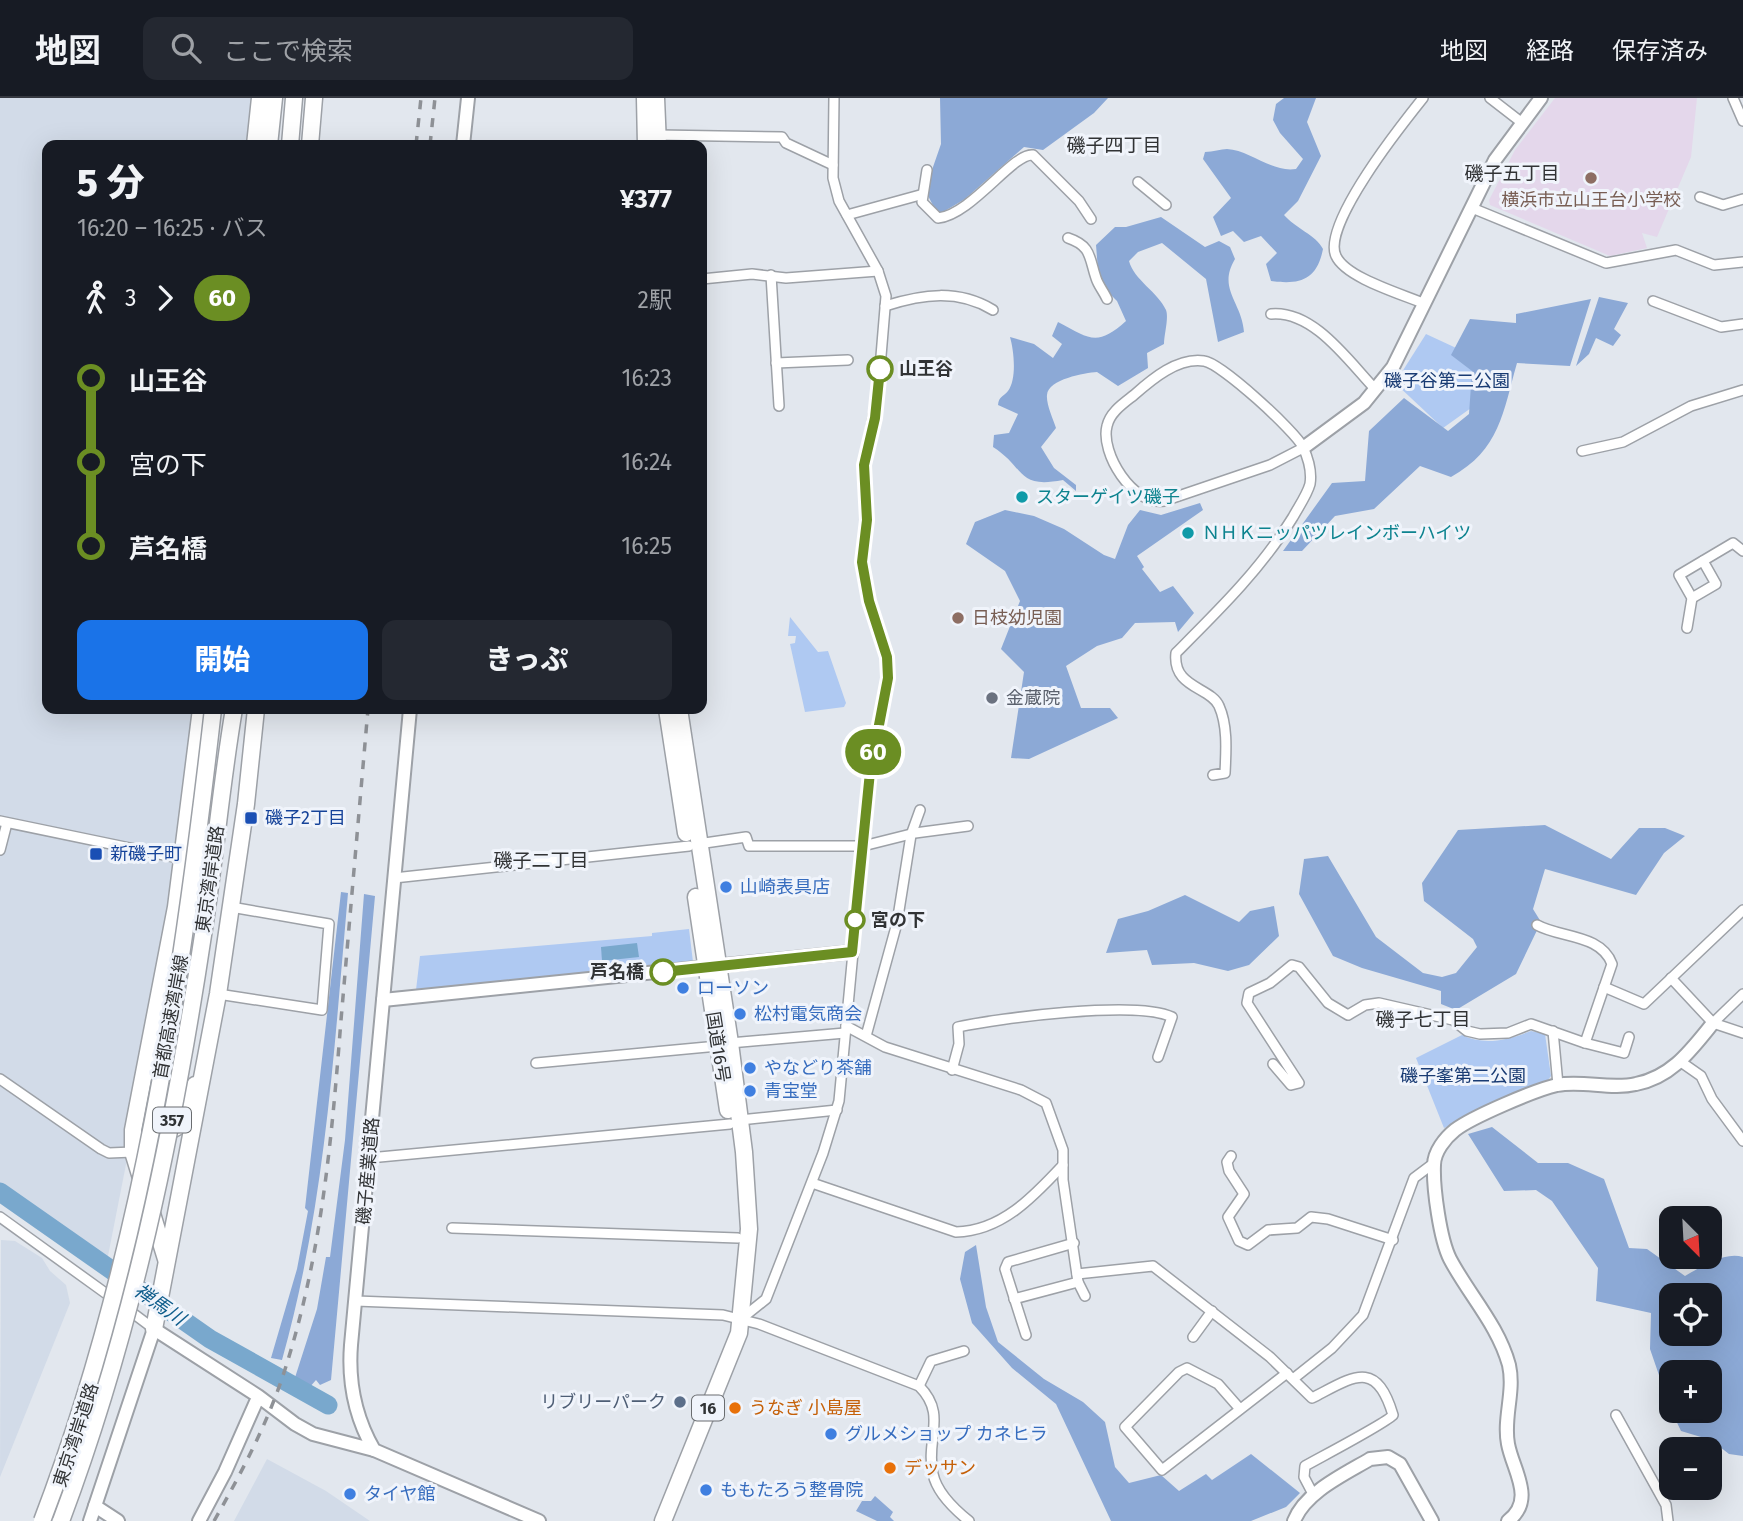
<!DOCTYPE html>
<html lang="ja">
<head>
<meta charset="utf-8">
<style>
  body { margin:0; font-family:"Fira Sans","Noto Sans JP",sans-serif; background:#242831; color:#f1f3f6; height:100vh; display:flex; flex-direction:column; font-size:26px; white-space:nowrap }
  * { box-sizing:border-box; margin:0 }
  p { font-size:23px; color:#9ea1a6 }
  .icon { flex:none; width:38px; height:38px; fill:none; stroke:currentColor; stroke-width:2; stroke-linecap:round; stroke-linejoin:round }
  .map { position:relative; flex:1; overflow:hidden }
  .side { position:absolute; left:42px; top:42px; width:665px; height:574px; display:flex; flex-direction:column; background:#171b24; border-radius:14px; box-shadow:0 7px 28px #0002 }
  .side>* { flex:none }
  .badge { padding:0 14px; border-radius:23px; font-size:24px; line-height:46px }
  .needle { width:46px; rotate:156deg }
  .tools { position:absolute; left:1659px; top:1108px; display:grid; gap:14px }
  .tools a { display:grid; place-items:center; width:63px; height:63px; border-radius:14px; background:#171b24; box-shadow:0 7px 28px #0002; font-size:35px }
  .map>.badge { position:absolute; translate:-50% -50%; box-shadow:0 0 0 4px #fff }
  .legs { display:flex; align-items:center; gap:10px; height:77px; padding:0 35px; font-size:23px }
  .legs p { margin-inline-start:auto }
  .headline { display:flex; align-items:center; justify-content:space-between; height:119px; padding:0 35px }
  h1 { font-size:38px; font-weight:800; line-height:52px }
  .action { display:flex; gap:14px; margin-top:auto; padding:14px 35px }
  .action a { flex:1; height:80px; border-radius:14px; background:#1a73e8; color:#fff; font-size:28px; font-weight:800; line-height:80px; text-align:center }
  .action a+a { background:#242831; color:#f1f3f6 }
  ul { padding:0 35px; list-style:none }
  li { display:flex; align-items:center; gap:24px; height:84px; font-size:26px }
  li i { display:grid; place-items:center; width:10px; height:100%; margin:0 9px; background:currentColor }
  li i::after { content:''; width:18px; height:18px; margin:-9px; border:5px solid; border-radius:50%; background:#171b24 }
  li p { margin-inline-start:auto }
  li:first-child i { background:linear-gradient(#0000 50%,currentColor 0) }
  li:last-child i { background:linear-gradient(currentColor 50%,#0000 0) }
  header { display:flex; align-items:center; gap:42px; box-sizing:border-box; height:98px; padding:0 35px; background:#171b24; border-bottom:2px solid #363941 }
  header strong { font-size:33px }
  nav { display:flex; gap:38px; margin-inline-start:auto; font-size:24px }
  .search { width:490px; height:63px; background:#242831; display:flex; align-items:center; gap:18px; box-sizing:border-box; padding:0 24px; border-radius:14px; color:#9ea1a6; font-size:26px }
  .map>svg:first-child { display:block }
</style>
</head>
<body>
<header>
<strong>地図</strong>
<div class="search"><svg class="icon" aria-label="search" viewBox="0 0 24 24"><circle cx="10" cy="10" r="6"/><path d="M15 15l6 6"/></svg>ここで検索</div>
<nav><a>地図</a><a>経路</a><a>保存済み</a></nav>
</header>
<div class="map">
<svg width="1743" height="1423" viewBox="0 0 1743 1423">
  <rect width="100%" height="100%" fill="#e2e7ee"/>
  <g fill="#d2dbe8">
    <path d="M0 0H252L247 47H47V611H192L181 729 141 990 107 1163 0 1087Z"/>
    <path d="M1 1142 15 1143 42 1160 50 1173 66 1187 70 1205 0 1379Z"/>
    <path d="M267 1361 326 1393 370 1423H234Z"/>
  </g>
  <path fill="#e4d7eb" d="M1555 0H1697L1691 59 1657 139 1642 135 1647 150 1610 158 1490 107 1489 102 1515 52Z"/>
  <g fill="#afc9f2">
    <path d="M1426 236 1467 255 1485 300 1443 330 1395 285Z"/>
    <path d="M790 519 818 554 828 553 846 605 844 609 805 614 790 546 795 545 796 538H788Z"/>
    <path d="M689 831 693 864 416 892 420 858 652 838V835Z"/>
    <path d="M1531 933 1545 936 1551 978 1548 982 1444 1030 1416 960 1462 937C1484 948 1508 942 1531 933Z"/>
  </g>
  <g fill="#8ca9d6" fill-rule="evenodd">
    <path d="M940 0H1108L1094 15 1043 52 1024 49 965 101 938 117 925 92 941 46Z"/>
    <path d="M1284 0H1316L1307 24 1321 58 1298 103 1284 117C1295 130 1316 137 1323 151 1317 182 1300 187 1271 183L1266 166 1277 155 1261 138 1244 144 1233 133 1221 138 1213 119 1231 100 1203 61 1205 54C1213 54 1221 51 1227 51 1250 52 1272 75 1296 71L1303 61 1280 35 1273 22 1276 6Z"/>
    <path d="M1161 119 1205 149 1219 143 1230 149 1235 161C1217 191 1242 204 1244 234L1218 244 1206 181 1162 145 1138 154 1129 163C1134 182 1158 194 1166 212 1169 220 1164 237 1164 246L1147 255 1148 270 1118 288 1097 274C1085 275 1048 281 1047 297 1046 306 1053 321 1056 330L1041 349 1054 370 1076 387V393L1063 382C1016 391 1026 370 993 349L994 337 1009 335 1018 316 998 307C999 298 1003 299 1008 293 1017 281 1014 253 1010 239L1034 246 1053 260 1062 246 1052 238 1058 224C1090 241 1097 249 1126 223L1117 203 1106 192 1098 172 1096 147 1115 129H1126Z"/>
    <path d="M1599 199 1628 205 1614 231 1621 237 1613 248 1596 240 1589 256 1576 268Z"/>
    <path d="M1591 201 1570 268 1517 265C1503 314 1500 352 1451 379L1420 368 1374 411 1335 418 1302 453H1283L1332 385 1365 383 1369 333 1404 300 1448 333 1469 316 1472 273 1451 257 1470 221 1516 225V216Z"/>
    <path d="M1200 405 1203 412 1137 458 1144 469 1142 471 1160 494 1173 488 1194 515 1178 534 1175 524 1135 525 1122 540 1097 548 1066 568 1081 610H1110L1118 620 1029 661 1011 660 1024 574 1001 551 1020 503 1005 473 966 446 975 424 1005 412 1034 418 1064 431 1104 457 1115 461 1128 427 1140 412 1161 417Z"/>
    <path d="M1545 727 1611 761 1639 730H1665L1685 738 1664 755 1636 797 1545 771 1533 811 1541 824 1516 876 1456 912 1441 906V893L1362 870 1333 858 1299 796 1304 761 1328 758 1376 839 1423 875 1442 879 1456 875 1477 849 1473 841 1424 803 1422 785 1458 732Z"/>
    <path d="M341 794 348 795C334 952 325 1109 282 1262L271 1260 297 1171 308 1113 305 1110Z"/>
    <path d="M364 796 375 798 331 1282 320 1287 316 1282 301 1299 291 1292 317 1211 326 1159H330L345 1042Z"/>
    <path d="M1185 797 1239 824 1250 813 1274 808 1279 838 1249 867 1228 873 1194 865 1152 867 1147 852 1106 855 1118 821 1148 813Z"/>
    <path d="M1492 1029 1538 1065H1568L1604 1081 1629 1150 1647 1151 1685 1178C1701 1169 1725 1153 1743 1159V1358L1729 1356 1711 1342 1681 1333 1671 1312H1710V1274H1671V1312L1650 1251 1651 1215 1596 1203 1598 1170 1552 1103 1536 1092 1504 1093 1468 1036ZM1671 1197H1710V1236H1671Z"/>
    <path d="M976 1147 986 1209 998 1244 1044 1281 1083 1304 1105 1324 1115 1369 1129 1385 1161 1377 1179 1393 1206 1376 1212 1382 1251 1356 1300 1395 1286 1409 1251 1423H1111L1056 1306 1012 1270 972 1225 960 1181 965 1154Z"/>
    <path d="M875 1398 893 1414 890 1419 894 1423H877L856 1413 862 1403H871Z"/>
  </g>
  <path fill="#79a8cd" d="M637 845 639 859 602 863 601 849Z"/>
  <g fill="none" stroke-linecap="round" stroke-linejoin="round">
    <path stroke="#79a8cd" stroke-width="19" d="M0 1094 210 1241 328 1307"/>
    <g stroke="#9da1a7" stroke-width="12">
      <g id="street">
        <path d="M1423 0C1403 25 1321 127 1336 158 1346 180 1402 196 1425 206"/>
        <path d="M1490 0 1521 24"/>
        <path d="M1733 0 1743 23"/>
        <path d="M658 37 782 39 786 45 833 67"/>
        <path d="M927 72 922 104 938 120C971 117 1014 54 1033 57L1079 103 1091 121"/>
        <path d="M1138 84 1166 107"/>
        <path d="M1700 99 1723 107 1743 101"/>
        <path d="M1472 110 1606 165 1676 152 1714 167 1743 164"/>
        <path d="M847 117 920 97"/>
        <path d="M1068 140C1092 148 1089 160 1096 180 1098 187 1104 194 1107 201"/>
        <path d="M771 177 779 308"/>
        <path d="M702 181 752 176 786 180 878 173"/>
        <path d="M1653 203 1721 229 1743 226"/>
        <path d="M885 208C923 196 958 191 993 212"/>
        <path d="M1271 216C1314 212 1349 264 1376 292"/>
        <path d="M776 265 848 262"/>
        <path d="M1582 353 1623 344 1691 308 1743 292"/>
        <path d="M1692 500 1716 486 1703 463"/>
        <path d="M1687 530 1692 500 1679 477 1733 445 1743 453"/>
        <path d="M1213 677 1225 675C1226 654 1228 628 1219 608 1211 589 1172 590 1176 555 1219 512 1261 471 1293 419 1299 408 1307 397 1310 386 1312 374 1308 360 1303 349 1295 333 1221 265 1204 263 1178 259 1152 281 1134 297 1124 305 1110 314 1107 328 1100 355 1133 408 1164 403L1270 367 1303 350"/>
        <path d="M0 723 183 761"/>
        <path d="M698 746 746 739 749 748H863L915 735 968 728"/>
        <path d="M0 752 7 725"/>
        <path d="M394 780 689 748"/>
        <path d="M1537 827C1560 840 1601 836 1612 866L1585 945 1624 955 1629 939"/>
        <path d="M1671 880 1713 925 1743 935"/>
        <path d="M1604 889 1644 906 1743 812"/>
        <path d="M218 896 322 912 329 826 231 809"/>
        <path d="M1713 925 1743 896"/>
        <path d="M846 928 885 949 1021 992 1046 1005 1063 1052V1082L1078 1184 1085 1198"/>
        <path d="M1553 933 1558 987"/>
        <path d="M866 938 897 825 911 737 920 712"/>
        <path d="M730 945 845 935"/>
        <path d="M1681 964 1701 978 1712 1001 1743 1043"/>
        <path d="M536 965 718 948"/>
        <path d="M1273 966 1291 987 1299 985 1247 905 1249 895 1270 885 1292 867 1299 869 1328 905 1348 917 1365 907 1379 905 1453 922 1467 933 1480 936 1508 935 1531 926 1585 945"/>
        <path d="M952 972 959 946 958 929C1000 920 1137 902 1172 919L1158 959"/>
        <path d="M0 981 101 1051 109 1055 133 1054"/>
        <path d="M740 1022 837 1012"/>
        <path d="M1231 1058 1227 1064 1229 1073 1244 1096 1228 1119 1239 1143 1248 1147 1268 1132 1297 1130 1311 1119 1328 1121 1393 1142"/>
        <path d="M369 1060 730 1026"/>
        <path d="M812 1085 956 1134C1002 1133 1034 1098 1063 1067"/>
        <path d="M0 1119 115 1202"/>
        <path d="M452 1130 738 1140"/>
        <path d="M1077 1176 1153 1168 1270 1259 1312 1300C1353 1279 1376 1260 1393 1317 1388 1324 1319 1360 1305 1368L1304 1379 1314 1398"/>
        <path d="M1014 1201 1078 1184"/>
        <path d="M356 1203 723 1217 759 1226 919 1288C948 1317 925 1341 933 1376 937 1395 954 1411 969 1423"/>
        <path d="M126 1210 154 1231"/>
        <path d="M741 1221 766 1201 823 1055 839 1003 870 674 888 580 887 559 869 503 862 464 867 422 864 367 878 294 886 198 878 173 839 103 833 80 834 0"/>
        <path d="M1026 1237 1005 1171 1008 1164 1074 1145"/>
        <path d="M1193 1239 1212 1213"/>
        <path d="M1293 1281 1332 1250 1363 1217 1414 1080 1434 1065"/>
        <path d="M919 1288 931 1263 964 1253"/>
        <path d="M1240 1311 1218 1286 1187 1270 1179 1274 1125 1329 1162 1372 1287 1275"/>
        <path d="M1616 1317 1666 1407 1668 1423"/>
      </g>
    </g>
    <g stroke="#9da1a7" stroke-width="16">
      <g id="secondary">
        <path d="M463 47 468 0"/>
        <path d="M1303 350 1364 305 1393 269 1495 62 1541 0"/>
        <path d="M410 611 351 1247C348 1285 355 1319 374 1352L539 1423"/>
        <path d="M383 902 852 854"/>
        <path d="M95 1408 118 1423"/>
        <path d="M90 1423 154 1231 258 1298 295 1326 313 1336 374 1352"/>
        <path d="M199 1423 225 1374 256 1304"/>
        <path d="M1294 1423C1305 1394 1345 1376 1370 1361L1388 1359 1400 1366 1432 1423"/>
        <path d="M1508 1423C1536 1401 1513 1373 1508 1346 1503 1320 1515 1294 1509 1267 1498 1227 1469 1197 1450 1161 1440 1141 1433 1090 1434 1067 1434 1054 1445 1040 1455 1032 1472 1019 1535 992 1557 987 1582 982 1611 992 1636 986 1672 979 1691 952 1713 925"/>
      </g>
    </g>
    <g stroke="#9da1a7" stroke-width="19">
      <g id="highway">
        <path d="M645 0 646 47"/>
        <path d="M656 0 658 47"/>
        <path d="M255 47 260 0"/>
        <path d="M269 47 274 0"/>
        <path d="M290 47 294 0"/>
        <path d="M310 47 314 0"/>
        <path d="M667 611 686 735"/>
        <path d="M696 799 728 1012"/>
        <path d="M158 1031 166 1035 179 1028 195 987"/>
        <path d="M166 1161 133 1054V1032L176 809 201 611"/>
        <path d="M154 1231 218 896 246 706 256 611"/>
        <path d="M663 1423 739 1235 749 1131 744 1054 730 945 679 611"/>
      </g>
    </g>
    <use href="#street" stroke="#fff" stroke-width="9"/>
    <use href="#secondary" stroke="#fff" stroke-width="12"/>
    <use href="#highway" stroke="#fff" stroke-width="16"/>
    <g stroke="#8e9196" stroke-width="3.5" stroke-dasharray="9 9" stroke-linecap="butt">
      <path d="M416 47 421 0"/>
      <path d="M430 47 435 0"/>
      <path d="M214 1423C243 1372 270 1321 287 1265 322 1153 332 1038 341 922 350 818 359 714 368 611"/>
    </g>
    <g stroke="#9da1a7" stroke-width="19" stroke-linecap="butt">
      <g id="highway-bridge">
        <path d="M42 1423C141 1164 182 885 213 611"/>
        <path d="M61 1423C132 1234 173 1036 203 837 215 762 221 686 234 611"/>
      </g>
    </g>
    <use href="#highway-bridge" stroke="#fff" stroke-width="16"/>
  </g>
  <g fill="none" stroke-linecap="round" stroke-linejoin="round">
    <g stroke="#fff" stroke-width="16">
      <path id="line-1" d="M663 874 852 854 870 674 888 580 887 559 869 503 862 464 867 422 864 367 875 320 880 271"/>
    </g>
    <use href="#line-1" stroke="#6b8e23" stroke-width="10"/>
  </g>
  <g fill="#8d6e63" stroke="#f0f4fb" stroke-width="2.5">
    <circle cx="1591" cy="80" r="7"/>
    <circle cx="958" cy="520" r="7"/>
  </g>
  <g fill="#fff" stroke="#6b8e23" stroke-width="3.5">
    <circle cx="880" cy="271" r="12"/>
    <circle cx="855" cy="822" r="9"/>
    <circle cx="663" cy="874" r="12"/>
  </g>
  <g fill="#0f9aa8" stroke="#f0f4fb" stroke-width="2.5">
    <circle cx="1022" cy="399" r="7"/>
    <circle cx="1188" cy="435" r="7"/>
  </g>
  <circle fill="#6b7280" stroke="#f0f4fb" stroke-width="2.5" cx="992" cy="600" r="7"/>
  <g fill="#1a4fb4" stroke="#f0f4fb" stroke-width="2.5">
    <rect x="244" y="713" width="14" height="14" rx="3.5"/>
    <rect x="89" y="749" width="14" height="14" rx="3.5"/>
  </g>
  <g fill="#3f7fe0" stroke="#f0f4fb" stroke-width="2.5">
    <circle cx="726" cy="789" r="7"/>
    <circle cx="683" cy="890" r="7"/>
    <circle cx="740" cy="916" r="7"/>
    <circle cx="750" cy="970" r="7"/>
    <circle cx="750" cy="993" r="7"/>
    <circle cx="831" cy="1336" r="7"/>
    <circle cx="706" cy="1392" r="7"/>
    <circle cx="350" cy="1396" r="7"/>
  </g>
  <circle fill="#5c6f8a" stroke="#f0f4fb" stroke-width="2.5" cx="680" cy="1304" r="7"/>
  <g fill="#e8710a" stroke="#f0f4fb" stroke-width="2.5">
    <circle cx="735" cy="1310" r="7"/>
    <circle cx="890" cy="1370" r="7"/>
  </g>
  <g text-anchor="middle" stroke-width="6" stroke-linejoin="round" paint-order="stroke">
    <g fill="#f0f4fb" stroke="#6a6d70" stroke-width="2">
      <rect x="153" y="1009.5" width="38" height="25" rx="5"/>
      <rect x="692" y="1297.5" width="32" height="25" rx="5"/>
    </g>
    <g font-size="16" font-weight="bold" fill="#313335">
      <text x="172" y="1028">357</text>
      <text x="708" y="1316">16</text>
    </g>
    <g font-size="18" fill="#785e54" stroke="#f0f4fb">
      <text x="1591" y="108">横浜市立山王台小学校</text>
      <text x="972" y="526" text-anchor="start">日枝幼児園</text>
    </g>
    <g font-size="18" font-weight="bold" fill="#313335" stroke="#f0f4fb" text-anchor="start">
      <text x="899" y="277">山王谷</text>
      <text x="871" y="828">宮の下</text>
      <text x="644" y="880" text-anchor="end">芦名橋</text>
    </g>
    <g font-size="18" fill="#193b73" stroke="#f0f4fb">
      <text x="1447" y="289">磯子谷第二公園</text>
      <text x="1463" y="984">磯子峯第二公園</text>
    </g>
    <g font-size="18" fill="#0d838f" stroke="#f0f4fb" text-anchor="start">
      <text x="1036" y="405">スターゲイツ磯子</text>
      <text x="1202" y="441">ＮＨＫニッパツレインボーハイツ</text>
    </g>
    <g font-size="18" fill="#5b616d" stroke="#f0f4fb" text-anchor="start">
      <text x="1006" y="606">金蔵院</text>
    </g>
    <g font-size="18" fill="#164399" stroke="#f0f4fb" text-anchor="start">
      <text x="265" y="726">磯子2丁目</text>
      <text x="110" y="762">新磯子町</text>
    </g>
    <g font-size="18" fill="#313335" stroke="#f0f4fb">
      <text transform="translate(210 781) rotate(-82)" y="6">東京湾岸道路</text>
      <text transform="translate(171 919) rotate(-80)" y="6">首都高速湾岸線</text>
      <text transform="translate(718 949) rotate(81)" y="6">国道16号</text>
      <text transform="translate(368 1073) rotate(-85)" y="6">磯子産業道路</text>
      <text transform="translate(76 1337) rotate(-72)" y="6">東京湾岸道路</text>
    </g>
    <g font-size="18" fill="#366cbe" stroke="#f0f4fb" text-anchor="start">
      <text x="740" y="795">山崎表具店</text>
      <text x="697" y="896">ローソン</text>
      <text x="754" y="922">松村電気商会</text>
      <text x="764" y="976">やなどり茶舗</text>
      <text x="764" y="999">青宝堂</text>
      <text x="845" y="1342">グルメショップ カネヒラ</text>
      <text x="720" y="1398">ももたろう整骨院</text>
      <text x="364" y="1402">タイヤ館</text>
    </g>
    <g font-size="18" fill="#4e5e75" stroke="#f0f4fb" text-anchor="end">
      <text x="666" y="1310">リブリーパーク</text>
    </g>
    <g font-size="18" fill="#c56008" stroke="#f0f4fb" text-anchor="start">
      <text x="749" y="1316">うなぎ 小島屋</text>
      <text x="904" y="1376">デッサン</text>
    </g>
    <g font-size="19" fill="#313335" stroke="#f0f4fb">
      <text x="1114" y="54">磯子四丁目</text>
      <text x="1512" y="82">磯子五丁目</text>
      <text x="541" y="769">磯子二丁目</text>
      <text x="1423" y="928">磯子七丁目</text>
    </g>
    <g font-size="19" font-style="italic" fill="#0f5d8c" stroke="#f0f4fb">
      <text transform="translate(160 1206) rotate(35)" y="7">禅馬川</text>
    </g>
  </g>
</svg>
<div class="tools">
<a><svg class="needle" viewBox="-14 -14 28 28"><path d="M0-13l5 13h-10z" fill="#e53935"/><path d="M0 13l5-13h-10z" fill="#9ea1a6"/></svg></a>
<a><svg class="icon" aria-label="locate" viewBox="0 0 24 24"><circle cx="12" cy="12" r="6"/><path d="M12 2v4M12 18v4M2 12h4M18 12h4"/></svg></a>
<a>+</a>
<a>−</a>
</div>
<b class="badge" style="left:873px;top:654px;background:#6b8e23;color:#fff">60</b>
<section class="side">
<div class="headline"><div><h1>5 分</h1><p>16:20 – 16:25 · バス</p></div><b>¥377</b></div>
<div class="legs"><svg class="icon" aria-label="walk" viewBox="0 0 24 24"><circle cx="13" cy="4" r="2"/><path d="M13 8l-2 6 4 7M11 14l-3 7M7 12l3-4h3l4 4"/></svg>3<svg class="icon" aria-label="forward" viewBox="0 0 24 24"><path d="M9 5l7 7-7 7"/></svg><b class="badge" style="background:#6b8e23;color:#fff">60</b><p>2駅</p></div>
<ul>
<li><i style="color:#6b8e23"></i><b>山王谷</b><p>16:23</p></li>
<li><i style="color:#6b8e23"></i><span>宮の下</span><p>16:24</p></li>
<li><i style="color:#6b8e23"></i><b>芦名橋</b><p>16:25</p></li>
</ul>
<div class="action"><a>開始</a><a>きっぷ</a></div>
</section>
</div>
</body>
</html>
